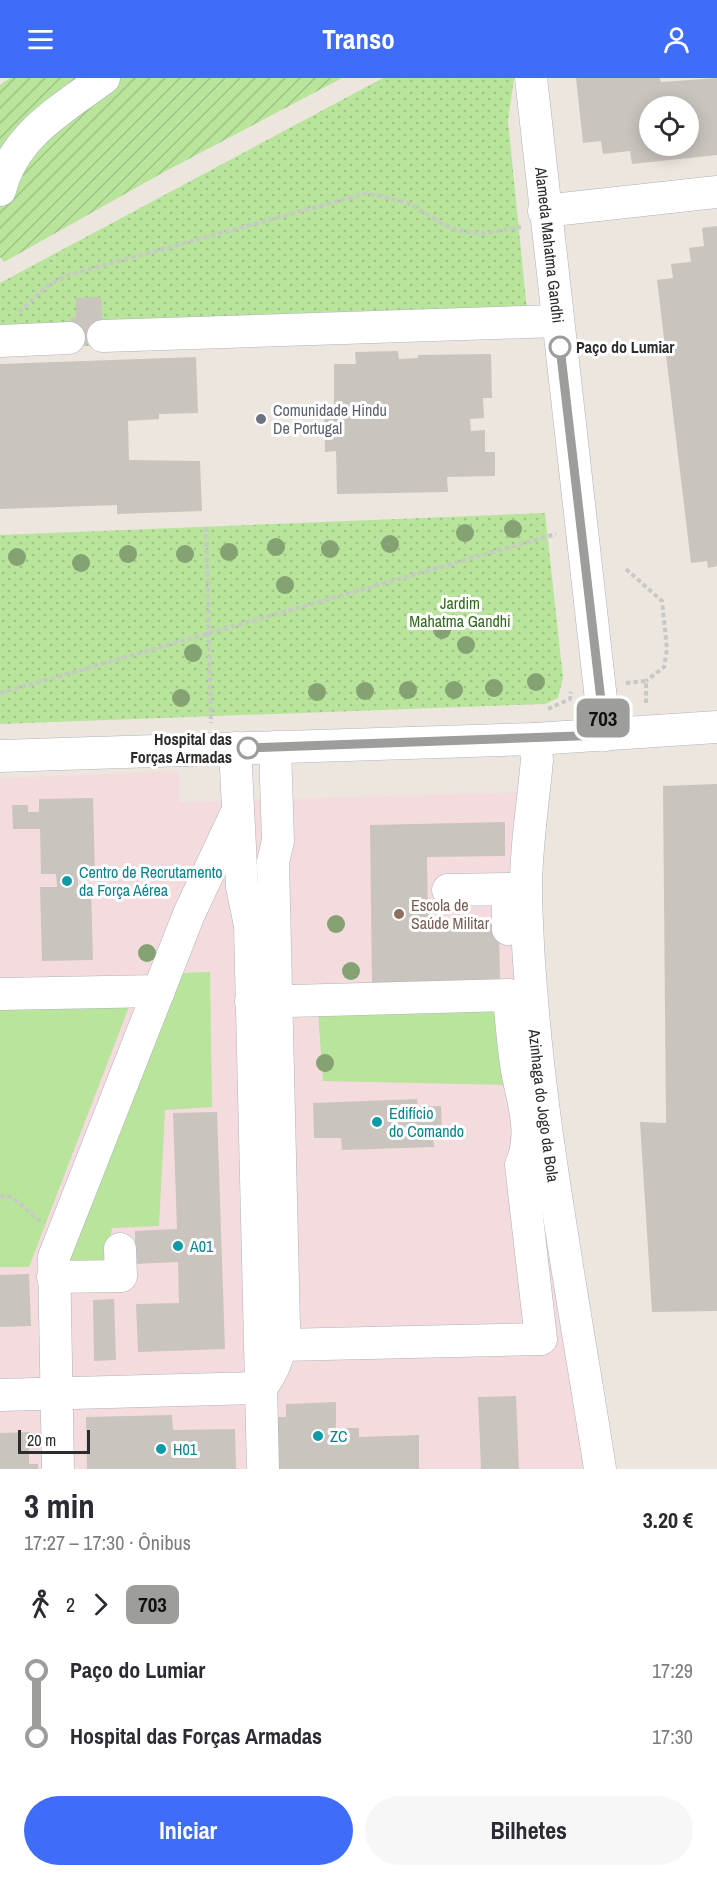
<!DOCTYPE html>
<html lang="pt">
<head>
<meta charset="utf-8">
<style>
  body { margin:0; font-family:"Archivo Narrow",sans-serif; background:#f7f7f7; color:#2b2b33; height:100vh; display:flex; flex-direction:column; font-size:22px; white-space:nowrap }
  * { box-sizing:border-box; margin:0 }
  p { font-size:20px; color:#7c7c81 }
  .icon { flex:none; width:33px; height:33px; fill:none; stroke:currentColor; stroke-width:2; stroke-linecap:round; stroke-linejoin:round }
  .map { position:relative; height:1391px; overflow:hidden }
  .details { display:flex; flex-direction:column; background:#fff; flex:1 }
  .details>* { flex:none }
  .badge { padding:0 12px; border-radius:9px; font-size:21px; line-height:39px }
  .buttons { position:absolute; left:639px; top:18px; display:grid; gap:12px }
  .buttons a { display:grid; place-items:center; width:60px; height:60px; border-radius:50%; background:#fff; box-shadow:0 3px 15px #0003; font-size:30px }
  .scale { position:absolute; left:18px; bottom:15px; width:72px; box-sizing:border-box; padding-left:6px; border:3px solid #2c2c2c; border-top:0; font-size:16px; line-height:21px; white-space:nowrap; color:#2c2c2c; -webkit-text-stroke:4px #fff; paint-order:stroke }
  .map>.badge { position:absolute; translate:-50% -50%; box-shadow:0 0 0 3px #fff }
  .legs { display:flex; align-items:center; gap:9px; height:66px; padding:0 24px; font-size:20px }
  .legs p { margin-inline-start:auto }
  .summary { display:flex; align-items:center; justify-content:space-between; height:102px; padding:0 24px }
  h1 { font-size:33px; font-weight:700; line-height:45px }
  .action { display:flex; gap:12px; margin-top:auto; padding:12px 24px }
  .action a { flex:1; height:69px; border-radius:36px; background:#3f6dfa; color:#fff; font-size:24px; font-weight:700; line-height:69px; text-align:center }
  .action a+a { background:#f7f7f7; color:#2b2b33 }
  ul { padding:0 24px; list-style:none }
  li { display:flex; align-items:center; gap:21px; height:66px; font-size:22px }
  li i { display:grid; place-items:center; width:9px; height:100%; margin:0 8px; background:currentColor }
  li i::after { content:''; width:15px; height:15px; margin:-8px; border:4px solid; border-radius:50%; background:#fff }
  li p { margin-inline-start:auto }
  li:first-child i { background:linear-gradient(#0000 50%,currentColor 0) }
  li:last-child i { background:linear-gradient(currentColor 50%,#0000 0) }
  header { display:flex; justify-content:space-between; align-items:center; height:78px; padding:0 24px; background:#3f6dfa; color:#fff; font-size:27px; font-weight:700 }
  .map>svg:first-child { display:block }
</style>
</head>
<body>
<header><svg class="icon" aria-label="menu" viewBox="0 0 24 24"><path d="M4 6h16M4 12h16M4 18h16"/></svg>Transo<svg class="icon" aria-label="person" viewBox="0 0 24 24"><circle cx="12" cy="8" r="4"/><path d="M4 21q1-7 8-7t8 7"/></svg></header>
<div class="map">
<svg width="717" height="1391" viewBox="0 0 717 1391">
  <defs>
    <pattern id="park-dots" width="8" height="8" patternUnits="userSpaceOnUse" patternTransform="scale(1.5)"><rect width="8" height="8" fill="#b8e49b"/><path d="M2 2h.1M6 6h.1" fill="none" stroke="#9ec486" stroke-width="1.8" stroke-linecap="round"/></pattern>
    <pattern id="garden-furrows" width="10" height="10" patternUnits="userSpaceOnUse" patternTransform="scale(1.5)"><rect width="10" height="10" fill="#b8e49b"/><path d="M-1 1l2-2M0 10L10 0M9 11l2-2" fill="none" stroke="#9ec486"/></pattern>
  </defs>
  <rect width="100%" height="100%" fill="#ede6de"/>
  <path fill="#f4dcde" d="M179 693V724L524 714 590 1391H0V700Z"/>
  <g fill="#b8e49b">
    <path d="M210 894 212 1029 165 1032 159 1148 112 1150 107 1187 68 1183 180 895Z"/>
    <path d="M132 921 29 1189H0V926Z"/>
    <path d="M499 932 507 1007 323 1003 318 935Z"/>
  </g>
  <g fill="url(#park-dots)">
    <path d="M383 0H514L508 43 529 252 0 271V205Z"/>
    <path d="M545 435 563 600 558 620 545 626 0 646V457Z"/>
  </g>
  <path fill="url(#garden-furrows)" d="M10 0H342L164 94 4 184 0 179V7Z"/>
  <g fill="#c9c4bd" fill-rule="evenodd">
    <path d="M576 0H660L661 4 717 0V77L632 86 630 73 603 76 601 63 583 65ZM650 28H688V68H650Z"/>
    <path d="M717 148V488L708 490 707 483 691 485 657 202 673 200 671 186 691 184 689 170 704 168 702 150Z"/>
    <path d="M101 219 103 262 99 266 69 267 71 240 76 239V220Z"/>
    <path d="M398 273 399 281 418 280V277L491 276 492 320H483L484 340 470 341 471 353 485 352V374H495V398L447 399 448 414 337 416 336 373 325 374 324 328H334V286H356L355 274Z"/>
    <path d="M196 279 198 335 159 336V341L128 343 129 382 200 383 202 433 117 436V427L0 431V286Z"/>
    <path d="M717 706V1233L652 1234 640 1044 666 1045 663 708Z"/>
    <path d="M93 720 95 797H78V809H91L93 882 42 883 40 809H57L56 796H41L40 751H13L12 727H28V734H39V721Z"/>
    <path d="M505 744V778L427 779 428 847 499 846 500 905 372 908 370 747Z"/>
    <path d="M417 1021 418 1029 441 1028 442 1059H433L434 1069 342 1072 341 1060H314L313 1025Z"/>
    <path d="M217 1034 225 1271 138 1274 136 1226 179 1225 178 1184 135 1186V1153L177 1151 173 1035Z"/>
    <path d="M29 1196 31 1248 0 1249V1197Z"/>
    <path d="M114 1221 116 1282 94 1283 93 1222Z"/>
    <path d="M516 1318 519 1391H481L478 1319Z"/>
    <path d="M336 1324V1350H359V1359L419 1357V1391H278L276 1339H286V1326Z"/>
    <path d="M172 1337 173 1352 235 1351 236 1391H87L86 1339Z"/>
    <path d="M29 1354V1386H38V1391H0V1355Z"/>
  </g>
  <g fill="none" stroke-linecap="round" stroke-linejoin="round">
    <g stroke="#aeb2bc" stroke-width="33">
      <g id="minor">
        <path id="s1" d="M531 0 605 657"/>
        <path d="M0 112C14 57 61 32 104 0"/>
        <path d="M544 133 717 114"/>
        <path d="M103 258 557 243"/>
        <path d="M0 263 69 260"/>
        <path id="s2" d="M535 661 537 682C533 727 525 774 526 818 531 1011 571 1201 600 1391"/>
        <path d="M235 670 242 809 250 847 263 1391"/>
        <path d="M0 678 535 661 717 649"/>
        <path d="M448 812 508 811V851"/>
        <path d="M0 916 159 913"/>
        <path d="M251 924 509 917C511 942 513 967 517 992 523 1025 535 1055 521 1087L541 1261 281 1267"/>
        <path d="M53 1199 121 1198 120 1171"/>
        <path d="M0 1317 260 1310C276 1293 280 1271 284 1248L273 784 278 763 275 669"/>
        <path d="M58 1391 54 1179 189 836 235 738"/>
      </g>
    </g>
    <g stroke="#c8c8c8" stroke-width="4" stroke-dasharray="4.5 3" stroke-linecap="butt">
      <path d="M19 234 47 208 68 197 367 115 408 125 452 151 481 156 521 149"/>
      <path d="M206 449 211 645"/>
      <path d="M626 491 662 523 667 571 664 589 646 603"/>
      <path d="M626 605 646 603V626"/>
      <path d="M0 615 556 456"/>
      <path d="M548 631 570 621 571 614"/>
      <path d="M0 1118 12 1119 41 1144"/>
    </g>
    <use href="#minor" stroke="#fff" stroke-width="32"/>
  </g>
  <g fill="#85a273">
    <circle cx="513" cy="451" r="9"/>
    <circle cx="465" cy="455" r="9"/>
    <circle cx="390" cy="466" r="9"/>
    <circle cx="276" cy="469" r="9"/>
    <circle cx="330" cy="471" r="9"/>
    <circle cx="229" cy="474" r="9"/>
    <circle cx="128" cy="476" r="9"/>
    <circle cx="185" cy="476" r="9"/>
    <circle cx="17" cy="479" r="9"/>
    <circle cx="81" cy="485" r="9"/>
    <circle cx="285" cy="507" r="9"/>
    <circle cx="442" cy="552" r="9"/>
    <circle cx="466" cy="567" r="9"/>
    <circle cx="193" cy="575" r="9"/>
    <circle cx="536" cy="604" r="9"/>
    <circle cx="494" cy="610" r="9"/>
    <circle cx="408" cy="612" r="9"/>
    <circle cx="454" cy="612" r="9"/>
    <circle cx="365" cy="613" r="9"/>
    <circle cx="317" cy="614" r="9"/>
    <circle cx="181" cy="620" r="9"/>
    <circle cx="336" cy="846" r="9"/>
    <circle cx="147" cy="875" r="9"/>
    <circle cx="351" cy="893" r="9"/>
    <circle cx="325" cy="985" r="9"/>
  </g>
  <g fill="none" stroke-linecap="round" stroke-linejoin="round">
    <g stroke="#fff" stroke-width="14">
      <path id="line-1" d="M248 670 605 657 560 269"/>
    </g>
    <use href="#line-1" stroke="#9d9d9c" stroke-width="9"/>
  </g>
  <g fill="#fff" stroke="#9d9d9c" stroke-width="3">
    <circle cx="560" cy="269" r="10"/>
    <circle cx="248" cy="670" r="10"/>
  </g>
  <circle fill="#6b7280" stroke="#fff" stroke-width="2" cx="261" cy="341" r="6"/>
  <g fill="#0f9aa8" stroke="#fff" stroke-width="2">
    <circle cx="67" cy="803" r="6"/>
    <circle cx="377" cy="1044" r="6"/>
    <circle cx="178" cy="1168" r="6"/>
    <circle cx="318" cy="1358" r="6"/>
    <circle cx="161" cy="1371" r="6"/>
  </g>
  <circle fill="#8d6e63" stroke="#fff" stroke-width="2" cx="399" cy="836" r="6"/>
  <g text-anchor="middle" stroke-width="6" stroke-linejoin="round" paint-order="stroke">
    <g font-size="16" fill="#2c2c2c" stroke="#fff">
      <text dy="6" stroke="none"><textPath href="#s1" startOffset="168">Alameda Mahatma Gandhi</textPath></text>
      <text dy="6" stroke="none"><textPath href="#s2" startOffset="368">Azinhaga do Jogo da Bola</textPath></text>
    </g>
    <g font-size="16" font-weight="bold" fill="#2c2c2c" stroke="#fff" text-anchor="start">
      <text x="576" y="275">Paço do Lumiar</text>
      <text x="232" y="667" text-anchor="end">Hospital das<tspan x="232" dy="18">Forças Armadas</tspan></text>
    </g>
    <g font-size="16" fill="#5b616d" stroke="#fff" text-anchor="start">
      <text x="273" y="338">Comunidade Hindu<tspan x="273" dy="18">De Portugal</tspan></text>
    </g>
    <g font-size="16" fill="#306a1b" stroke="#fff">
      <text x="460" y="531">Jardim<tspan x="460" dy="18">Mahatma Gandhi</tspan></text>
    </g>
    <g font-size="16" fill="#0d838f" stroke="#fff" text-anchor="start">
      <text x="79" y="800">Centro de Recrutamento<tspan x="79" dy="18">da Força Aérea</tspan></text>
      <text x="389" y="1041">Edifício<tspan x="389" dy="18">do Comando</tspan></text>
      <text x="190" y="1174">A01</text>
      <text x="330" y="1364">ZC</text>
      <text x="173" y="1377">H01</text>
    </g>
    <g font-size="16" fill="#785e54" stroke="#fff" text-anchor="start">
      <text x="411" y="833">Escola de<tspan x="411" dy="18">Saúde Militar</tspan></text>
    </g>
  </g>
</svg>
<div class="buttons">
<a><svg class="icon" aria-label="locate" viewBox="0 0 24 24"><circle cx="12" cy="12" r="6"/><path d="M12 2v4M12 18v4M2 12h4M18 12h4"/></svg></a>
</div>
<div class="scale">20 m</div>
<b class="badge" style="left:603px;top:640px;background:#9d9d9c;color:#111">703</b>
</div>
<section class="details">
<div class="summary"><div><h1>3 min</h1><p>17:27 – 17:30 · Ônibus</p></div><b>3.20 €</b></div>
<div class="legs"><svg class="icon" aria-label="walk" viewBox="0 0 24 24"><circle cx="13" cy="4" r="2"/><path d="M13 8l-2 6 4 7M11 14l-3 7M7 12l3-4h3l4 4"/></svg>2<svg class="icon" aria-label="forward" viewBox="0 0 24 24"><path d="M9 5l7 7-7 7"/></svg><b class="badge" style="background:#9d9d9c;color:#111">703</b></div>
<ul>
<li><i style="color:#9d9d9c"></i><b>Paço do Lumiar</b><p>17:29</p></li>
<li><i style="color:#9d9d9c"></i><b>Hospital das Forças Armadas</b><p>17:30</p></li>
</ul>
<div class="action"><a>Iniciar</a><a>Bilhetes</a></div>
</section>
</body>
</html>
